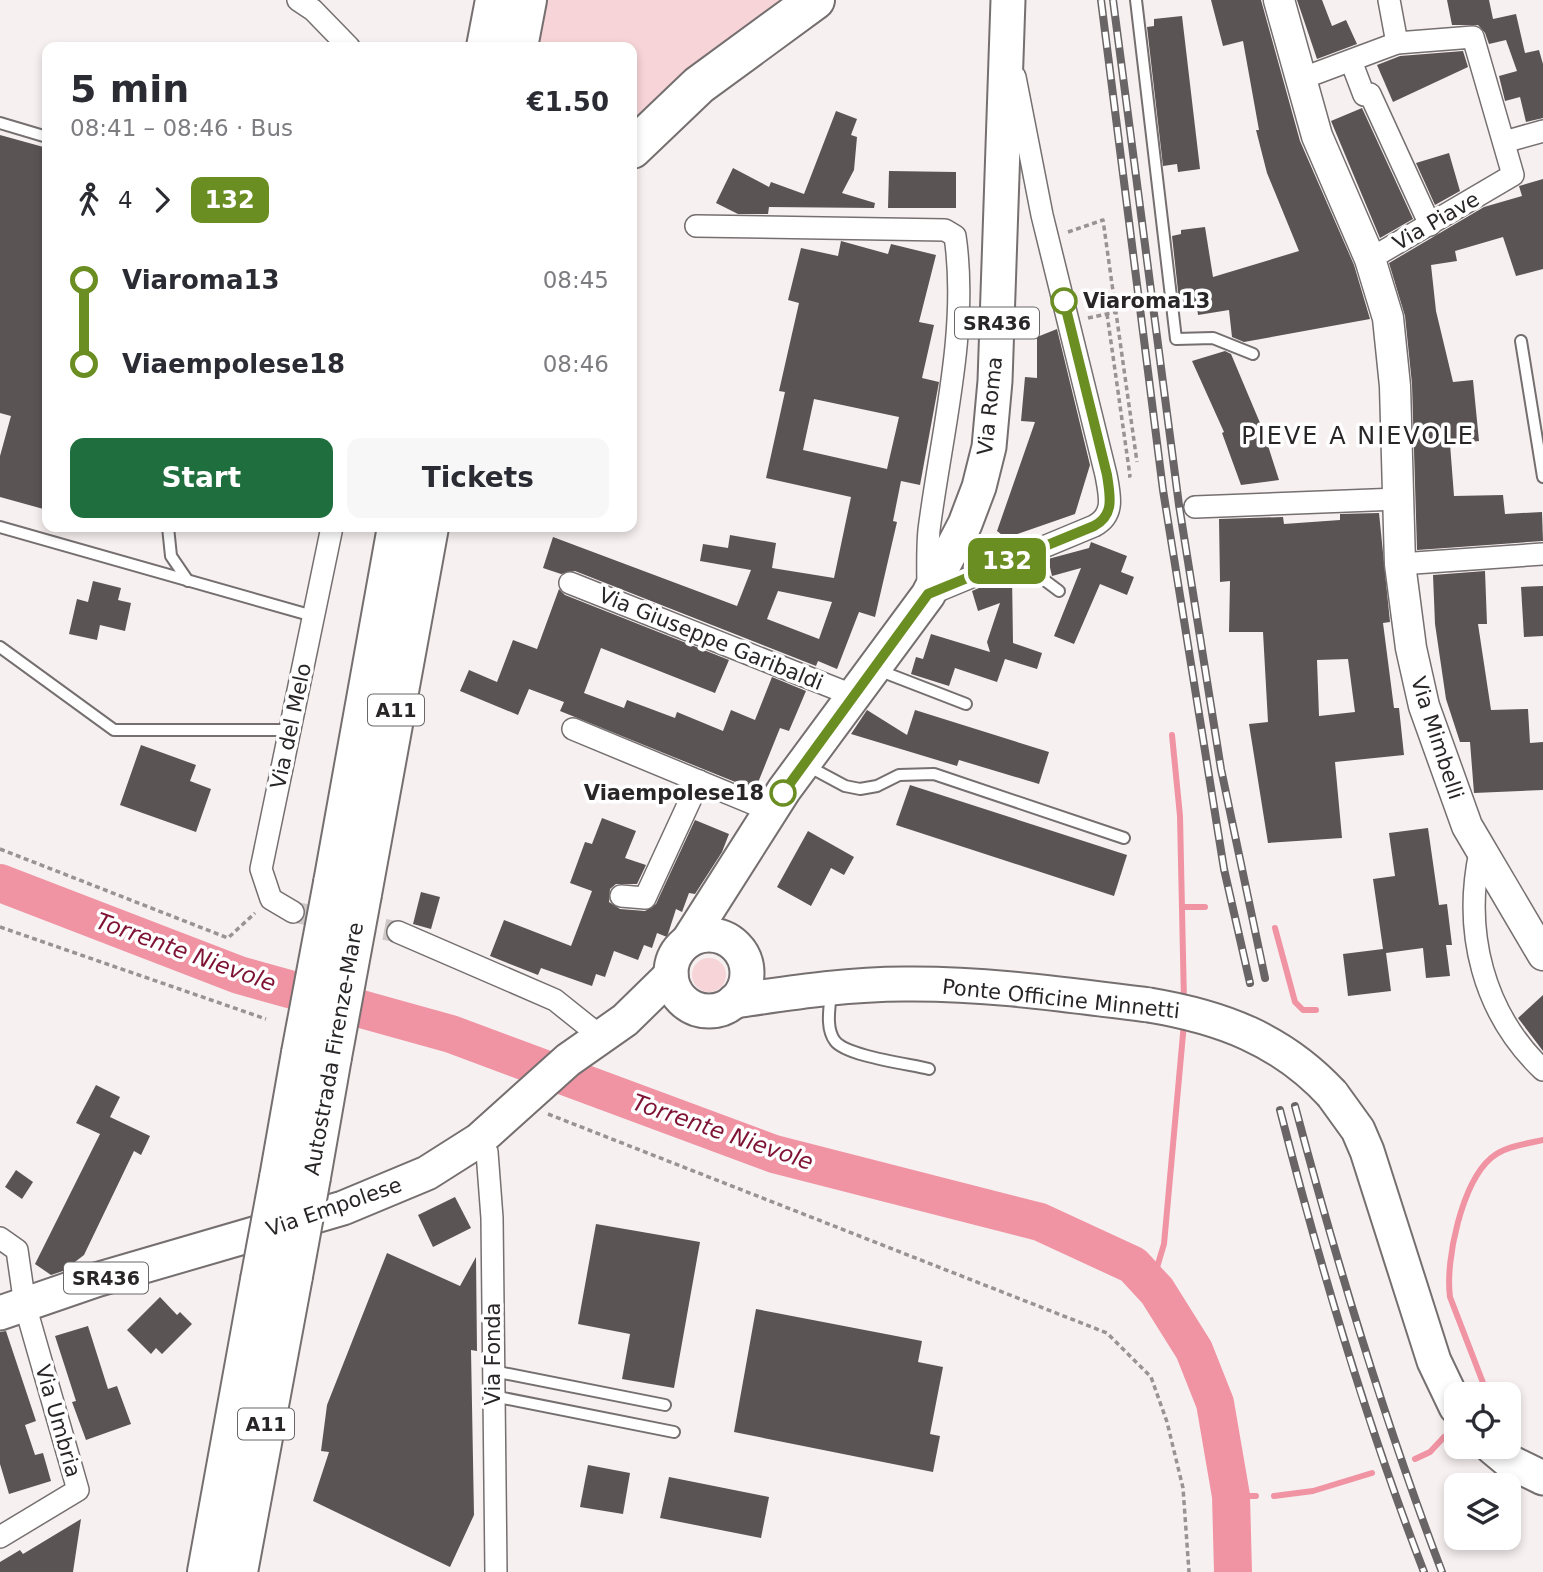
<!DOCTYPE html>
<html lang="en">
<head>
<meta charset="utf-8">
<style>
  body { margin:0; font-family:"DejaVu Sans",sans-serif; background:#f7f7f7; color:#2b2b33; height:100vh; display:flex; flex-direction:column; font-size:26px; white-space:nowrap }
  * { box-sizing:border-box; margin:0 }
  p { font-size:23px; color:#7c7c81 }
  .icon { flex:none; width:38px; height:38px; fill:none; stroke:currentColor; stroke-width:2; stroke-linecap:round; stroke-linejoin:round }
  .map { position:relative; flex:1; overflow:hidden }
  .panel { position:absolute; left:42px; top:42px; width:595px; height:490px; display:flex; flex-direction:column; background:#fff; border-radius:14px; box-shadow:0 4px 10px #0003 }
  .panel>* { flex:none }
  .badge { padding:0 14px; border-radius:10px; font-size:24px; line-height:46px }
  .buttons { position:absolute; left:1444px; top:1382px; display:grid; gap:14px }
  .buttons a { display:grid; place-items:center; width:77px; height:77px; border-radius:14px; background:#fff; box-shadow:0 4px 10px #0003; font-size:35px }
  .map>.badge { position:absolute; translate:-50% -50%; box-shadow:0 0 0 4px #fff }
  .legs { display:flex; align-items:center; gap:10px; height:77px; padding:0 28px; font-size:23px }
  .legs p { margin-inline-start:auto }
  .overview { display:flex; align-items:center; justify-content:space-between; height:119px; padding:0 28px }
  h1 { font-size:38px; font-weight:700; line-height:52px }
  .action { display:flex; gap:14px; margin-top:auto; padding:14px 28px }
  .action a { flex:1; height:80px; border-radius:14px; background:#1f6e3e; color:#fff; font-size:28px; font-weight:700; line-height:80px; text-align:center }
  .action a+a { background:#f7f7f7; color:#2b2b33 }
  ul { padding:0 28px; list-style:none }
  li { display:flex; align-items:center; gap:24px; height:84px; font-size:26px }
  li i { display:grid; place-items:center; width:10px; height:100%; margin:0 9px; background:currentColor }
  li i::after { content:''; width:18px; height:18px; margin:-9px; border:5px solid; border-radius:50%; background:#fff }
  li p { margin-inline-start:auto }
  li:first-child i { background:linear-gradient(#0000 50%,currentColor 0) }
  li:last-child i { background:linear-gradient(currentColor 50%,#0000 0) }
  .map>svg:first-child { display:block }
</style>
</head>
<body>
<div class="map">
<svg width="1543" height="1572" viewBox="0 0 1543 1572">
  <rect width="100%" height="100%" fill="#f7f0f1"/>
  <g fill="#f6d4d8">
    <path d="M546 0H783L632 128V47H537Z"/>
    <circle cx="709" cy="975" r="17"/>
  </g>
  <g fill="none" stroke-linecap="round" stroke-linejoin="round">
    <g stroke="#f094a4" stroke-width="6">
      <path d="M1172 735 1180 816 1184 1002"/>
      <path d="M1182 907H1205"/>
      <path d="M1275 928 1295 1002 1303 1010H1316"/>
      <path d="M1152 1284 1164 1244 1184 1023"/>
      <path d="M1484 1395 1485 1388 1450 1297C1445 1260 1462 1183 1491 1158 1505 1146 1526 1144 1543 1140"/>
      <path d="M1415 1459 1430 1452 1444 1437"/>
      <path d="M1231 1496H1256"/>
      <path d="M1274 1496 1313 1491 1372 1473"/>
    </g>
    <path stroke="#f094a4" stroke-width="38" d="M0 883 239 975 451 1034 774 1154 1040 1222 1133 1265 1157 1291 1194 1350 1215 1403 1231 1496 1233 1572"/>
  </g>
  <g fill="#5a5454" fill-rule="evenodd">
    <path d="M1211 0H1261L1300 141 1354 265 1370 319 1244 342 1232 337 1229 310 1198 315 1197 306 1180 309 1172 236 1181 234V230L1205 227 1213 277 1299 251 1267 173 1256 130H1259L1243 41 1223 46Z"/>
    <path d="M1297 0H1322L1332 26 1346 20 1357 44 1317 59Z"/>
    <path d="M1447 0H1489L1493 19 1516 14 1525 53 1539 50 1543 64V118L1526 122 1520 97 1505 101 1499 76 1517 71 1506 40 1489 44 1485 33 1478 25H1452Z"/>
    <path d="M1182 16 1200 169 1178 172 1177 164 1163 166 1147 27 1154 26V19Z"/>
    <path d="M1463 51 1468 67 1393 102 1377 65 1400 56Z"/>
    <path d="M1362 108 1413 219 1380 238 1331 121Z"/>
    <path d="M836 111 857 119 851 135 857 137 854 170 842 193 875 203 874 208 769 207 768 214H738L716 203 733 168 769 187 771 182 804 194Z"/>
    <path d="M0 135 47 148V510L0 497V456L11 416 0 413Z"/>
    <path d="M1449 153 1460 191 1435 205 1416 163Z"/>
    <path d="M889 171 956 172V208H888Z"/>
    <path d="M1543 179V269L1516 276 1503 237 1455 251 1457 261 1431 265 1436 311 1453 382 1473 380 1479 441 1450 444 1454 496 1503 495 1505 514 1542 512 1543 541 1417 550 1412 384 1405 316 1389 263 1484 207 1522 196 1519 186Z"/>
    <path d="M841 241 888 254 891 244 936 255 919 322 934 325 922 378 939 382 920 485 901 481 893 521 897 522 875 617 859 612 837 669 818 661 816 666 575 571 561 574 543 568 553 537 737 606 751 570 700 561 703 544 728 548 730 535 776 543 772 568 834 578 851 497 766 478 785 392 779 391 799 303 788 300 801 248 838 256ZM814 399 899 417 887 469 803 450ZM778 591 832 602 819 639 767 619Z"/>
    <path d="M1057 329 1090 465 1075 514 1006 538 997 531 1035 422 1021 421 1025 377 1037 378V337Z"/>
    <path d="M1225 351 1231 354 1263 430 1279 480 1241 485 1222 433 1224 432 1192 361Z"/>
    <path d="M1379 513 1390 622 1383 623 1394 708H1399L1404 755 1335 762 1342 838 1268 843 1249 724 1268 722 1263 632H1229L1230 581 1220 582 1219 519 1283 517 1284 524 1340 520V514ZM1348 659 1355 712 1319 716 1317 660Z"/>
    <path d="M1091 542 1127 556 1121 572 1134 577 1127 595 1100 584 1074 644 1054 636 1081 568 1052 576 1048 559 1089 548Z"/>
    <path d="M1485 571 1487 624H1478L1491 710 1528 709 1530 743 1543 742V790L1474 793 1470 742H1460L1446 699 1435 624 1433 575Z"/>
    <path d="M1012 574 1013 643 1042 653 1037 669 1005 659 997 682 955 668 949 686 911 674 916 657 923 659 931 634 990 652 987 642 1000 603 978 611 972 591 1007 576 1008 580Z"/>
    <path d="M93 581 121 588 118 600 131 603 125 631 100 625 97 640 69 634 77 599 88 602Z"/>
    <path d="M1543 586V636L1524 637 1521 587Z"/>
    <path d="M559 589 565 595 729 660 715 693 601 648 584 693 624 708 627 700 675 718 677 712 723 731 731 710 755 720 772 677 806 691 789 731 780 728 755 790 560 711 564 702 529 689 518 715 460 691 469 670 497 682 513 640 537 649Z"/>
    <path d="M867 710 907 735 915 710 1049 752 1039 784 959 760 957 766 851 734Z"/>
    <path d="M141 745 196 765 190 781 211 789 196 832 120 805Z"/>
    <path d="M910 785 1127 855 1114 896 896 825Z"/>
    <path d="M602 818 636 831 625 858 646 865 637 884H616L610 889 609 902 620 909 645 911 656 904 695 820 729 834 722 852 695 894 689 893 682 912 676 909 667 937 657 933 652 948 644 945 638 960 614 951 605 977 596 974 592 986 541 968 538 975 490 956 504 920 571 946 592 891 570 883 585 842 592 844Z"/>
    <path d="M1428 828 1439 905 1447 904 1452 945H1446L1450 976 1426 978 1423 948 1386 953 1391 991 1348 996 1343 954 1383 949 1373 879 1395 876 1389 833Z"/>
    <path d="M808 831 854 857 844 875 831 868 811 906 777 887Z"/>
    <path d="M421 892 440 897 431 929 413 924Z"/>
    <path d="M1543 995V1051L1518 1018Z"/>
    <path d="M96 1085 120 1097 110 1117 150 1136 141 1155 134 1151 84 1255 63 1271 51 1275 35 1264 100 1134 76 1123Z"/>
    <path d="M16 1170 33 1182 22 1199 5 1187Z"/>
    <path d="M455 1197 471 1228 433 1247 418 1215Z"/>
    <path d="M596 1224 700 1242 674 1388 622 1379 630 1334 578 1324Z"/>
    <path d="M387 1253 460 1286 476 1257 477 1351 471 1350 474 1515 450 1567 313 1501 329 1452 321 1451 327 1405Z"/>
    <path d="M160 1297 177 1315 180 1312 192 1324 162 1354 156 1348 151 1354 127 1330Z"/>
    <path d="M756 1309 922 1341 918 1362 943 1367 930 1434 940 1436 933 1472 734 1432Z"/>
    <path d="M88 1326 108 1389 117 1386 131 1424 86 1440 72 1402 76 1401 55 1336Z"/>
    <path d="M6 1331 36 1421 25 1425 35 1455 43 1453 51 1481 9 1494 0 1464V1332Z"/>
    <path d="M588 1465 630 1473 623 1514 580 1507Z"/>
    <path d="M669 1477 769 1497 761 1538 660 1518Z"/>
    <path d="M81 1519 73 1572H0V1562L20 1550 23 1554Z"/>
  </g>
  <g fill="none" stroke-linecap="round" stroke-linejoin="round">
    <path stroke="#cec8c9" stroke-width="21" stroke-dasharray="21 10" stroke-linecap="butt" d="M293 912 398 932"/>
    <g stroke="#756f70" stroke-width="14">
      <g id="lane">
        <path d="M1136 0 1176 339 1213 338 1253 354"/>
        <path d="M0 123 47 137"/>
        <path d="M1521 341 1543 477"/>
        <path d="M0 527 313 616"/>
        <path d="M168 527 171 556 188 581"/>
        <path d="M1032 552 1043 579 1059 591"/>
        <path d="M0 647 114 730H290"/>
        <path d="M878 670 966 704"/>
        <path d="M806 765 845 786 860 789 877 786 899 775 934 774 1124 838"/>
        <path d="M831 992C830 1006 825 1028 835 1041 846 1056 909 1064 929 1069"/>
        <path d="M493 1371 665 1405"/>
        <path d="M493 1396 674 1432"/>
      </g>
    </g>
    <g stroke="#756f70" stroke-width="24">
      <g id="street">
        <path d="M298 0 313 10 349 47"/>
        <path d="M1389 0 1397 43"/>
        <path d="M1351 61 1364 95 1370 94 1430 225"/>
        <path d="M1314 74 1397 43 1473 37 1513 175 1370 259"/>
        <path d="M1504 142 1543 131"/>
        <path d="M696 226 945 230 955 236C969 331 941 435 929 530 927 551 928 573 928 595L1094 526C1115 515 1110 496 1106 475L1042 215 1015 77"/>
        <path d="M1195 507 1398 499"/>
        <path d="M1400 564 1543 554"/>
        <path d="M570 583 852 695"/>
        <path d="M573 729 771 811"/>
        <path d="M1480 852C1463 932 1483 1013 1543 1070"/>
        <path d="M621 896 645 898 699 781"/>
        <path d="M293 912 271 899 261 869 332 527"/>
        <path d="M398 932 555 1000 600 1036"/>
        <path d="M479 1140 487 1152 492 1218 496 1572"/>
        <path d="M0 1238 17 1250 25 1305 78 1490 0 1537"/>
      </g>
    </g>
    <g stroke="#756f70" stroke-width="33">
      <path id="secondary" d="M1279 0 1317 136 1370 259 1388 318 1395 386 1400 564 1411 648 1424 706 1467 826 1543 955"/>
    </g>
    <g stroke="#756f70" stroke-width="37">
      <g id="primary">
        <circle cx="709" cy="973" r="38"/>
        <path d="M688 941 784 790 928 595 965 524 979 487 989 447 995 381 1008 0"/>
        <path d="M734 1001C790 993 847 984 904 984 986 983 1068 995 1149 1005"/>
        <path d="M1332 1094 1358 1130 1367 1151 1434 1361 1456 1407"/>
        <path d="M0 1313 96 1280 343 1208 427 1173 479 1140 568 1060 625 1020 671 975"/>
        <path d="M1492 1447 1510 1462 1543 1478"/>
      </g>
    </g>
    <g stroke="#756f70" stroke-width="42">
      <g id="highway">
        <path d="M486 47 495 0"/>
        <path d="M518 47 527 0"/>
        <path d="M632 149 699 85 815 0"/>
        <path d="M333 883 397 527"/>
        <path d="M362 894 429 527"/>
        <path d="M311 1177 332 1057"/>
        <path d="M279 1178 301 1053"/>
        <path d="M207 1572 260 1280"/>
        <path d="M238 1572 293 1276"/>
      </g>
    </g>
    <g stroke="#989394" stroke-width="3.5" stroke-dasharray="5 3.5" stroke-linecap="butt">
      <path d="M1068 232 1103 220 1137 462"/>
      <path d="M1107 314 1130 476H1128"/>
      <path d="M1088 318 1116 312"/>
      <path d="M0 849 228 938 255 913"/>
      <path d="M0 927 266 1019"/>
      <path d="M548 1114 1107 1333 1151 1377 1167 1422 1183 1488 1189 1572"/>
    </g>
    <use href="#lane" stroke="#fff" stroke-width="10"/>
    <use href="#street" stroke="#fff" stroke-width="21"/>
    <use href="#secondary" stroke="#fff" stroke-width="30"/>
    <use href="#primary" stroke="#fff" stroke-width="33"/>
    <use href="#highway" stroke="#fff" stroke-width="38"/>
    <g stroke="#696566" stroke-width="8">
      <g id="rail">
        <path d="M1101 0 1163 490 1224 869 1250 983"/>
        <path d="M1113 0 1179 505 1221 769 1265 978"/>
        <path d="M1295 1106C1337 1264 1384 1420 1442 1572"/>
        <path d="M1280 1110C1320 1266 1366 1422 1424 1572"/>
      </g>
    </g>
    <use href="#rail" stroke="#fff" stroke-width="5" stroke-dasharray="16" stroke-linecap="butt"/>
    <g stroke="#756f70" stroke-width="37" stroke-linecap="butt">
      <path id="primary-bridge" d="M1149 1005C1221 1017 1281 1039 1332 1094"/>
    </g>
    <g stroke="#756f70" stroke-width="42" stroke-linecap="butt">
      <g id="highway-bridge">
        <path d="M301 1053 333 883"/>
        <path d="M332 1057 362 894"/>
        <path d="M293 1276 311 1177"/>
        <path d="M260 1280 279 1178"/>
      </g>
    </g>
    <use href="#primary-bridge" stroke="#fff" stroke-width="33"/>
    <use href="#highway-bridge" stroke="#fff" stroke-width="38"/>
  </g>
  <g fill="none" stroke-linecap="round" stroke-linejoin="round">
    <g stroke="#fff" stroke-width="16">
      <path id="line-1" d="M783 793 928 594 1094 526C1115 515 1110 496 1107 475L1064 301"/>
    </g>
    <use href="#line-1" stroke="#6b8e23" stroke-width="10"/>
  </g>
  <g fill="#fff" stroke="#6b8e23" stroke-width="3.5">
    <circle cx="1064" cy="301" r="12"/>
    <circle cx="783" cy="793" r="12"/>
  </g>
  <g text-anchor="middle" stroke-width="7" stroke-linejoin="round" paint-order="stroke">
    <g fill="#fff" stroke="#696768" stroke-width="2">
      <rect x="955" y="307.5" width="84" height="31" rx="5"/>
      <rect x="368" y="694.5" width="56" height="31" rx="5"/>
      <rect x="64" y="1262.5" width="84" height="31" rx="5"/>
      <rect x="238" y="1408.5" width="56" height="31" rx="5"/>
    </g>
    <g font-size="19" font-weight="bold" fill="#292627">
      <text x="997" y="330">SR436</text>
      <text x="396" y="717">A11</text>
      <text x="106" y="1285">SR436</text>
      <text x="266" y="1431">A11</text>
    </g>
    <g font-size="21" fill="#292627" stroke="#fff">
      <text transform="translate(1436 221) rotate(-30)" y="7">Via Piave</text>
      <text transform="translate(990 406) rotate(-84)" y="7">Via Roma</text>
      <text transform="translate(711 639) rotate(22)" y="7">Via Giuseppe Garibaldi</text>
      <text transform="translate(291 726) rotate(-78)" y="7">Via del Melo</text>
      <text transform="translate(1437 738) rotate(72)" y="7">Via Mimbelli</text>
      <text transform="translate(1061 999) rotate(6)" y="7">Ponte Officine Minnetti</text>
      <text transform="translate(334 1049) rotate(-80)" y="7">Autostrada Firenze-Mare</text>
      <text transform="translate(334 1207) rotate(-19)" y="7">Via Empolese</text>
      <text transform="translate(493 1354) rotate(-90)" y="7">Via Fonda</text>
      <text transform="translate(58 1421) rotate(74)" y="7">Via Umbria</text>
    </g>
    <g font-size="21" font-weight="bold" fill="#292627" stroke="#fff" text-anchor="start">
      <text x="1083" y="308">Viaroma13</text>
      <text x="764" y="800" text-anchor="end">Viaempolese18</text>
    </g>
    <g font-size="23" font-style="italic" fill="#7f1335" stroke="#fff">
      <text transform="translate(186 952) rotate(20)" y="8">Torrente Nievole</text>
      <text transform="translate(723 1132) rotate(19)" y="8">Torrente Nievole</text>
    </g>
    <g font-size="24" letter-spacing="2" fill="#292627" stroke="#fff">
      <text x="1358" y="444">PIEVE A NIEVOLE</text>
    </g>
  </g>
</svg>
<div class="buttons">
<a><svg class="icon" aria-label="locate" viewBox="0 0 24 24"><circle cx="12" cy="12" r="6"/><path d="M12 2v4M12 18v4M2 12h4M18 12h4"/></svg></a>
<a><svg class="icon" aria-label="layers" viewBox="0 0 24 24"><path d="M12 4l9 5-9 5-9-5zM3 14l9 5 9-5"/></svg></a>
</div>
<b class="badge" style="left:1007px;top:561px;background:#6b8e23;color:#fff">132</b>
<section class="panel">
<div class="overview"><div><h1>5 min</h1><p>08:41 – 08:46 · Bus</p></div><b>€1.50</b></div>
<div class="legs"><svg class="icon" aria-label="walk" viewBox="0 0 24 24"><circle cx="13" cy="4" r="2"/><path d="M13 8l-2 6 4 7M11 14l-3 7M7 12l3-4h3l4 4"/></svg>4<svg class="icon" aria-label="forward" viewBox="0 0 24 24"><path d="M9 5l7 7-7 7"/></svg><b class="badge" style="background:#6b8e23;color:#fff">132</b></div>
<ul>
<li><i style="color:#6b8e23"></i><b>Viaroma13</b><p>08:45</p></li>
<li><i style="color:#6b8e23"></i><b>Viaempolese18</b><p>08:46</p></li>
</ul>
<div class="action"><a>Start</a><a>Tickets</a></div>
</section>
</div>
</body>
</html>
